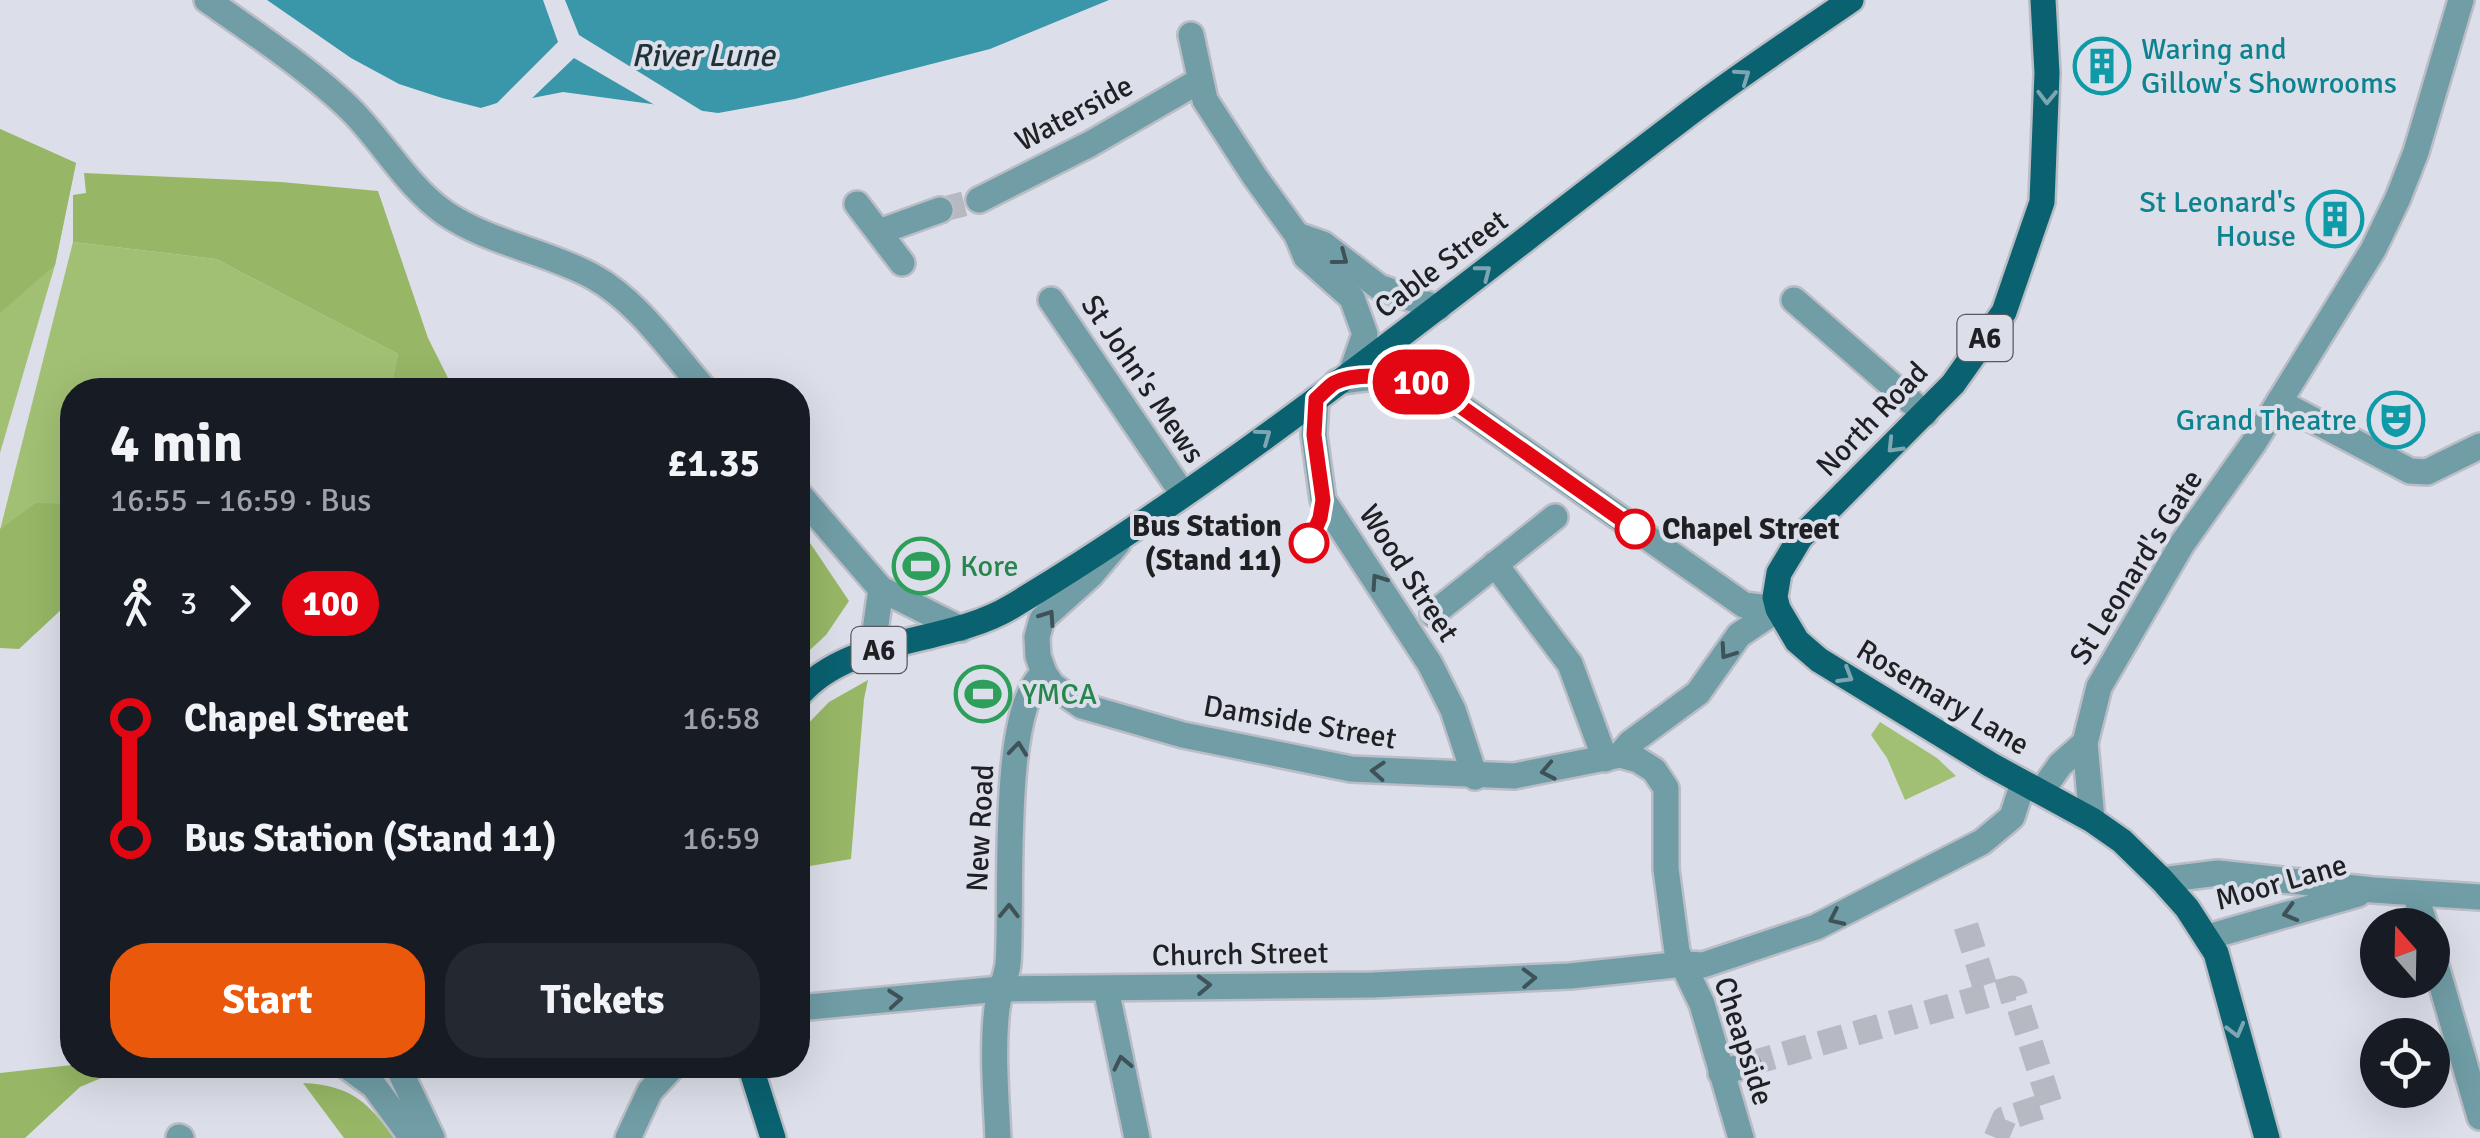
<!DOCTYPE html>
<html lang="en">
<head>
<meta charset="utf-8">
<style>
  body { margin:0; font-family:Signika,sans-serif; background:#242831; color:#f1f3f6; height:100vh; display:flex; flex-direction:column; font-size:38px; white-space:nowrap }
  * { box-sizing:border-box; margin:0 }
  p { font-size:32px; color:#9ea1a6 }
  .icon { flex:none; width:55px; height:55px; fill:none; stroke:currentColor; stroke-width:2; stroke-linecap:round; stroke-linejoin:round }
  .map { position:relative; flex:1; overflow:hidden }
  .panel { position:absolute; left:60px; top:378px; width:750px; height:700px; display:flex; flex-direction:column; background:#171b24; border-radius:40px; box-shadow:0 10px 40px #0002 }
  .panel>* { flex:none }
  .badge { padding:0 20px; border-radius:32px; font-size:35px; line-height:65px }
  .needle { width:65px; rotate:340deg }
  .fabs { position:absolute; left:2360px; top:908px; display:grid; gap:20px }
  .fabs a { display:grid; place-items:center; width:90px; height:90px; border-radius:50%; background:#171b24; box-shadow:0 10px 40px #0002; font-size:50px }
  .map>.badge { position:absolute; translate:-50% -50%; box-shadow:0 0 0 5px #fff }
  .legs { display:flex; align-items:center; gap:15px; height:110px; padding:0 50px; font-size:32px }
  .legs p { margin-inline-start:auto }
  .headline { display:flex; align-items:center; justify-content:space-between; height:170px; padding:0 50px }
  h1 { font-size:55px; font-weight:800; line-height:75px }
  .cta { display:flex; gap:20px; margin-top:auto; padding:20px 50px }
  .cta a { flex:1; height:115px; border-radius:40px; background:#ea580c; color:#fff; font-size:40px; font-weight:800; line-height:115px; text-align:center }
  .cta a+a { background:#242831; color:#f1f3f6 }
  ul { padding:0 50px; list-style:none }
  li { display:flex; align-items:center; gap:35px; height:120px; font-size:38px }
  li i { display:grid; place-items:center; width:15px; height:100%; margin:0 12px; background:currentColor }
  li i::after { content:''; width:25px; height:25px; margin:-12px; border:8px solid; border-radius:50%; background:#171b24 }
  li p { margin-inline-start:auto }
  li:first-child i { background:linear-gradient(#0000 50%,currentColor 0) }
  li:last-child i { background:linear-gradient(currentColor 50%,#0000 0) }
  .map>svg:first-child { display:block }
</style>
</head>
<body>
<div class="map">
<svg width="2480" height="1138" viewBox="0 0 2480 1138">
  <rect width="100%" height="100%" fill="#dcdfe9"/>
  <g fill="#a2c074">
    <path d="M0 129 76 163 55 265 0 453Z"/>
    <path d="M73 242 216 259 398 354 390 390H72V529L0 530Z"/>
    <path d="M1880 722 1937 758 1956 776 1905 800 1887 758 1871 735Z"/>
  </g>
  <g fill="#97b766">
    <path d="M0 129 76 163 55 265 0 313Z"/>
    <path d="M84 173 281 182 378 191 428 338 454 390H390L398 354 216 259 73 242V195L86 193Z"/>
    <path d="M36 503 72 504V592L63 608 19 649 0 648V529Z"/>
    <path d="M798 525 849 601 826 635 798 661Z"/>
    <path d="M868 680 864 699 851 859 810 866 798 850V734L829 702Z"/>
    <path d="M72 1065H132L80 1087 25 1138H0V1073Z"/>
    <path d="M303 1083C350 1085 368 1102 394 1138H344Z"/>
  </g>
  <path fill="#3a96a9" d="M267 0H1109L990 49 795 99 718 113 563 92 481 108 442 98 399 84 351 58Z"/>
  <path fill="#dcdfe9" d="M543 0H565L579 35 707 114 718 113V118L665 111 574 58 525 105 485 113 481 108 497 103 558 42Z"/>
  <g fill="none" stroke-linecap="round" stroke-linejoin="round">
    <g stroke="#b6b9c1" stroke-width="25" stroke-dasharray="25 12" stroke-linecap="butt">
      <path d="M940 210 979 200"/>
      <path d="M1966 926 1988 996"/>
      <path d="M1749 1064 2013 988 2050 1104 2004 1119 1996 1138"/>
    </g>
    <g stroke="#babdc5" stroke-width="30">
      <g id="minor">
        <path d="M207 0C253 32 314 73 353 112 385 145 407 186 445 213 489 243 546 251 592 276 638 301 671 351 705 390"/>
        <path d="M1191 35 1205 100 1255 177 1297 235 1306 257 1352 298 1365 334 1352 371"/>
        <path d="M979 200 1090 144 1199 81"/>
        <path d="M857 204 902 263"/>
        <path d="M879 232 940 210"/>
        <path d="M1297 235 1323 244 1379 287 1438 308"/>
        <path d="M1051 300 1183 494"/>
        <path d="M1794 300 1925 414"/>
        <path d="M1337 382C1370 377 1398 372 1430 385L1744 605 1778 609"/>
        <path d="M1316 399 1314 435 1323 500 1430 664 1453 710 1475 777"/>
        <path d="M2279 402 2410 471 2427 472 2480 446"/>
        <path d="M798 493 881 589 961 629"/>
        <path d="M1118 543 1091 575 1042 619 1037 637 1038 656 1044 673 1052 685 1082 706 1183 735 1351 769 1514 776 1620 755 1638 760 1654 770 1666 788V869L1677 952 1702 1004 1741 1138"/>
        <path d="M1495 564 1570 664 1605 759"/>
        <path d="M1433 614 1555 517"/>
        <path d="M865 654 874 638 881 589"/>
        <path d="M1620 755 1630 743 1698 693 1739 635 1778 609"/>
        <path d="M2041 792 2060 765 2085 743"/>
        <path d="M2092 820 2085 743 2099 687 2182 544 2253 444 2373 250 2398 198 2416 152 2461 0"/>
        <path d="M2162 880 2218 873 2373 890 2480 897"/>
        <path d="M2415 893 2425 925"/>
        <path d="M2208 937 2358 894"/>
        <path d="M2432 952 2480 1117"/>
        <path d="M1106 989 1137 1138"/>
        <path d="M798 1008 1000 989 1373 985 1570 976 1684 964 1703 965 1816 927 1982 842 2012 817 2023 783"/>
        <path d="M345 1065 374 1086 412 1138"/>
        <path d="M397 1065 432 1138"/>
        <path d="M1721 1073 1749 1064"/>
        <path d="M179 1137 181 1138"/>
        <path d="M628 1138 650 1091 674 1065"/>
        <path d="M998 1138C996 1096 992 1049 997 1008 999 993 1006 979 1008 964 1013 904 999 709 1044 673"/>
      </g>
    </g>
    <g stroke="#babdc5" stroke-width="30">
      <g id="major">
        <path d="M2043 0 2047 73 2042 202 2004 312 1953 384 1800 538 1779 573 1775 597 1778 609 1797 641 1819 660 1991 765 2092 820 2122 841 2162 880 2187 908 2216 953 2267 1138"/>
        <path d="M798 696C848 636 948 645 1011 607 1247 465 1459 288 1678 122 1733 79 1793 40 1851 0"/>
        <path d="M750 1065 773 1138"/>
      </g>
    </g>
    <use href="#minor" stroke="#709da6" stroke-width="25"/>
    <use href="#major" stroke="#0a616f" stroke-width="25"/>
  </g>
  <defs><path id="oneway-chevron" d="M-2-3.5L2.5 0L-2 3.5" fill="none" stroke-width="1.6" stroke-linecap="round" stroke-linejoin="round" transform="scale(2.5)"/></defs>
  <g stroke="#7ea6b2">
    <use href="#oneway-chevron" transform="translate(1743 76) rotate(-35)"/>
    <use href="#oneway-chevron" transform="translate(2047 97) rotate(91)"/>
    <use href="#oneway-chevron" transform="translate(1484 272) rotate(-38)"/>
    <use href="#oneway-chevron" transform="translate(1264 436) rotate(-36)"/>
    <use href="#oneway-chevron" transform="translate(1894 446) rotate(134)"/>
    <use href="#oneway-chevron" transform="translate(1846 676) rotate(31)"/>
    <use href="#oneway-chevron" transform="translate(2236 1030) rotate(75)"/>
  </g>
  <g stroke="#3f5257">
    <use href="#oneway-chevron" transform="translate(1341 258) rotate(37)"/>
    <use href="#oneway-chevron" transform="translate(1378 581) rotate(-124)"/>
    <use href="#oneway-chevron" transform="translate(1048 617) rotate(-56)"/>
    <use href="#oneway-chevron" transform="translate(1727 652) rotate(125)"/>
    <use href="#oneway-chevron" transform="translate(1018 749) rotate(-84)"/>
    <use href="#oneway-chevron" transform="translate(1378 771) rotate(-176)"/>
    <use href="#oneway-chevron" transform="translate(1548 771) rotate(169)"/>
    <use href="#oneway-chevron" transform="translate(1009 911) rotate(-89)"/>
    <use href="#oneway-chevron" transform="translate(2290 913) rotate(164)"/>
    <use href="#oneway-chevron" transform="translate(1836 918) rotate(155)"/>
    <use href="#oneway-chevron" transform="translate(1529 978) rotate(-2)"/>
    <use href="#oneway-chevron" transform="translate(1204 985) rotate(-2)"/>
    <use href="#oneway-chevron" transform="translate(895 999) rotate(-5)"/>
    <use href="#oneway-chevron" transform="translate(1122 1063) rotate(-102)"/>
  </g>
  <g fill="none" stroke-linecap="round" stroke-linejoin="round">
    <g stroke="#fff" stroke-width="22">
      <path id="line-1" d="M1309 543 1320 518 1323 500 1314 435 1316 399C1322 394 1328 387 1334 383 1356 371 1407 376 1430 385L1635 529"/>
    </g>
    <use href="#line-1" stroke="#e30613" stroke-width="15"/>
  </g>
  <defs>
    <g id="building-ring" transform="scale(2.875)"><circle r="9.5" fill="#dcdfe9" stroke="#0f9aa8" stroke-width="1.5"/><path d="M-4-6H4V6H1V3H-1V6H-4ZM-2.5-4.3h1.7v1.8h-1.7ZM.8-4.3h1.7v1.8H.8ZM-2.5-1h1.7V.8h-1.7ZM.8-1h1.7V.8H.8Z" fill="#0f9aa8"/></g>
    <g id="theatre-ring" transform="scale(2.875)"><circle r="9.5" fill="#dcdfe9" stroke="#0f9aa8" stroke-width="1.5"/><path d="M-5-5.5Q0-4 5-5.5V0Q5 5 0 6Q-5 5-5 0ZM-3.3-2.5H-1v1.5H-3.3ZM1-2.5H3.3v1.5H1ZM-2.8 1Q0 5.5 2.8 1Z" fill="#0f9aa8"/></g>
    <g id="stadium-ring" transform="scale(2.875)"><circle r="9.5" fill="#dcdfe9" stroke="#2e9e5b" stroke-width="1.5"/><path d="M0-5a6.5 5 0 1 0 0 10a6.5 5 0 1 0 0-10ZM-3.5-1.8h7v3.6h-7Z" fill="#2e9e5b"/></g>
  </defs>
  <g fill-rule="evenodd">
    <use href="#building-ring" x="2102" y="66"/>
    <use href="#building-ring" x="2335" y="219"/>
    <use href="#theatre-ring" x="2396" y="420"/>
    <use href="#stadium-ring" x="921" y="566"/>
    <use href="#stadium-ring" x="983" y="694"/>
  </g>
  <g fill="#fff" stroke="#e30613" stroke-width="5">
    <circle cx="1635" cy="529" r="18"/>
    <circle cx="1309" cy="543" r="18"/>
  </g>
  <g text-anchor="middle" stroke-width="8" stroke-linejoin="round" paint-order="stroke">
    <g fill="#dcdfe9" stroke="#58595e" stroke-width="2.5">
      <rect x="1957.5" y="315" width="55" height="46" rx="8"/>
      <rect x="851.5" y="627" width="55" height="46" rx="8"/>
    </g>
    <g font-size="28" font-weight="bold" fill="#1f2023">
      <text x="1985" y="348">A6</text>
      <text x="879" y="660">A6</text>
    </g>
    <g font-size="30" fill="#0d838f" stroke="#dcdfe9" text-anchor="end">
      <text x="2141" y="59" text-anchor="start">Waring and<tspan x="2141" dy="34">Gillow's Showrooms</tspan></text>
      <text x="2296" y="212">St Leonard's<tspan x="2296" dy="34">House</tspan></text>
      <text x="2357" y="430">Grand Theatre</text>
    </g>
    <g font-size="30" fill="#1f2023" stroke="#dcdfe9">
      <text transform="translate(1074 113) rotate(-28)" y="10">Waterside</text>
      <text transform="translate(1441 264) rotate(-37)" y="10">Cable Street</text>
      <text transform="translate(1143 379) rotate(56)" y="10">St John's Mews</text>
      <text transform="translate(1872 419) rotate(-46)" y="10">North Road</text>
      <text transform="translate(2136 567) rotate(-58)" y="10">St Leonard's Gate</text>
      <text transform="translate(1409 573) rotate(57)" y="10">Wood Street</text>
      <text transform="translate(1943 697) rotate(31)" y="10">Rosemary Lane</text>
      <text transform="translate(1300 722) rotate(10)" y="10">Damside Street</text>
      <text transform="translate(980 828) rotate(-87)" y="10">New Road</text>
      <text transform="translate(2281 882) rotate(-16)" y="10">Moor Lane</text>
      <text transform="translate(1240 954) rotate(-1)" y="10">Church Street</text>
      <text transform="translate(1744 1041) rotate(72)" y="10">Cheapside</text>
    </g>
    <g font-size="30" font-weight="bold" fill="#1f2023" stroke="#dcdfe9" text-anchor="end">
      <text x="1282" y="536">Bus Station<tspan x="1282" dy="34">(Stand 11)</tspan></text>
      <text x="1662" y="539" text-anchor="start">Chapel Street</text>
    </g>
    <g font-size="30" fill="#27864d" stroke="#dcdfe9" text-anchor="start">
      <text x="960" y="576">Kore</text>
      <text x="1022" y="704">YMCA</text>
    </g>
    <g font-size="32" font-style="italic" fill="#1d3338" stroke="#dcdfe9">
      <text x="703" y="66">River Lune</text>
    </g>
  </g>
</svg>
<div class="fabs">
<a><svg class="needle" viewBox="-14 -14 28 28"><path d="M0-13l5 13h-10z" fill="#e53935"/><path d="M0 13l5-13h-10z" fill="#9ea1a6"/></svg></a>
<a><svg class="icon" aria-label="locate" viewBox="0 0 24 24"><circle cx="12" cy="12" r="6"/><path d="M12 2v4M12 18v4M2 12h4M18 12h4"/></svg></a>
</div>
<b class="badge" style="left:1421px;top:382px;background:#e30613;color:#fff">100</b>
<section class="panel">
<div class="headline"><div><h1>4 min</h1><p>16:55 – 16:59 · Bus</p></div><b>£1.35</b></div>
<div class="legs"><svg class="icon" aria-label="walk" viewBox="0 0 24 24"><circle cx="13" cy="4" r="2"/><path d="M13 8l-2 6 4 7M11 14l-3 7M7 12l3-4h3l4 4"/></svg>3<svg class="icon" aria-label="forward" viewBox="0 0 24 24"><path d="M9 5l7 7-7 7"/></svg><b class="badge" style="background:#e30613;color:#fff">100</b></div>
<ul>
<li><i style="color:#e30613"></i><b>Chapel Street</b><p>16:58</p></li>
<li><i style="color:#e30613"></i><b>Bus Station (Stand 11)</b><p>16:59</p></li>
</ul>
<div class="cta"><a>Start</a><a>Tickets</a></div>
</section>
</div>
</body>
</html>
